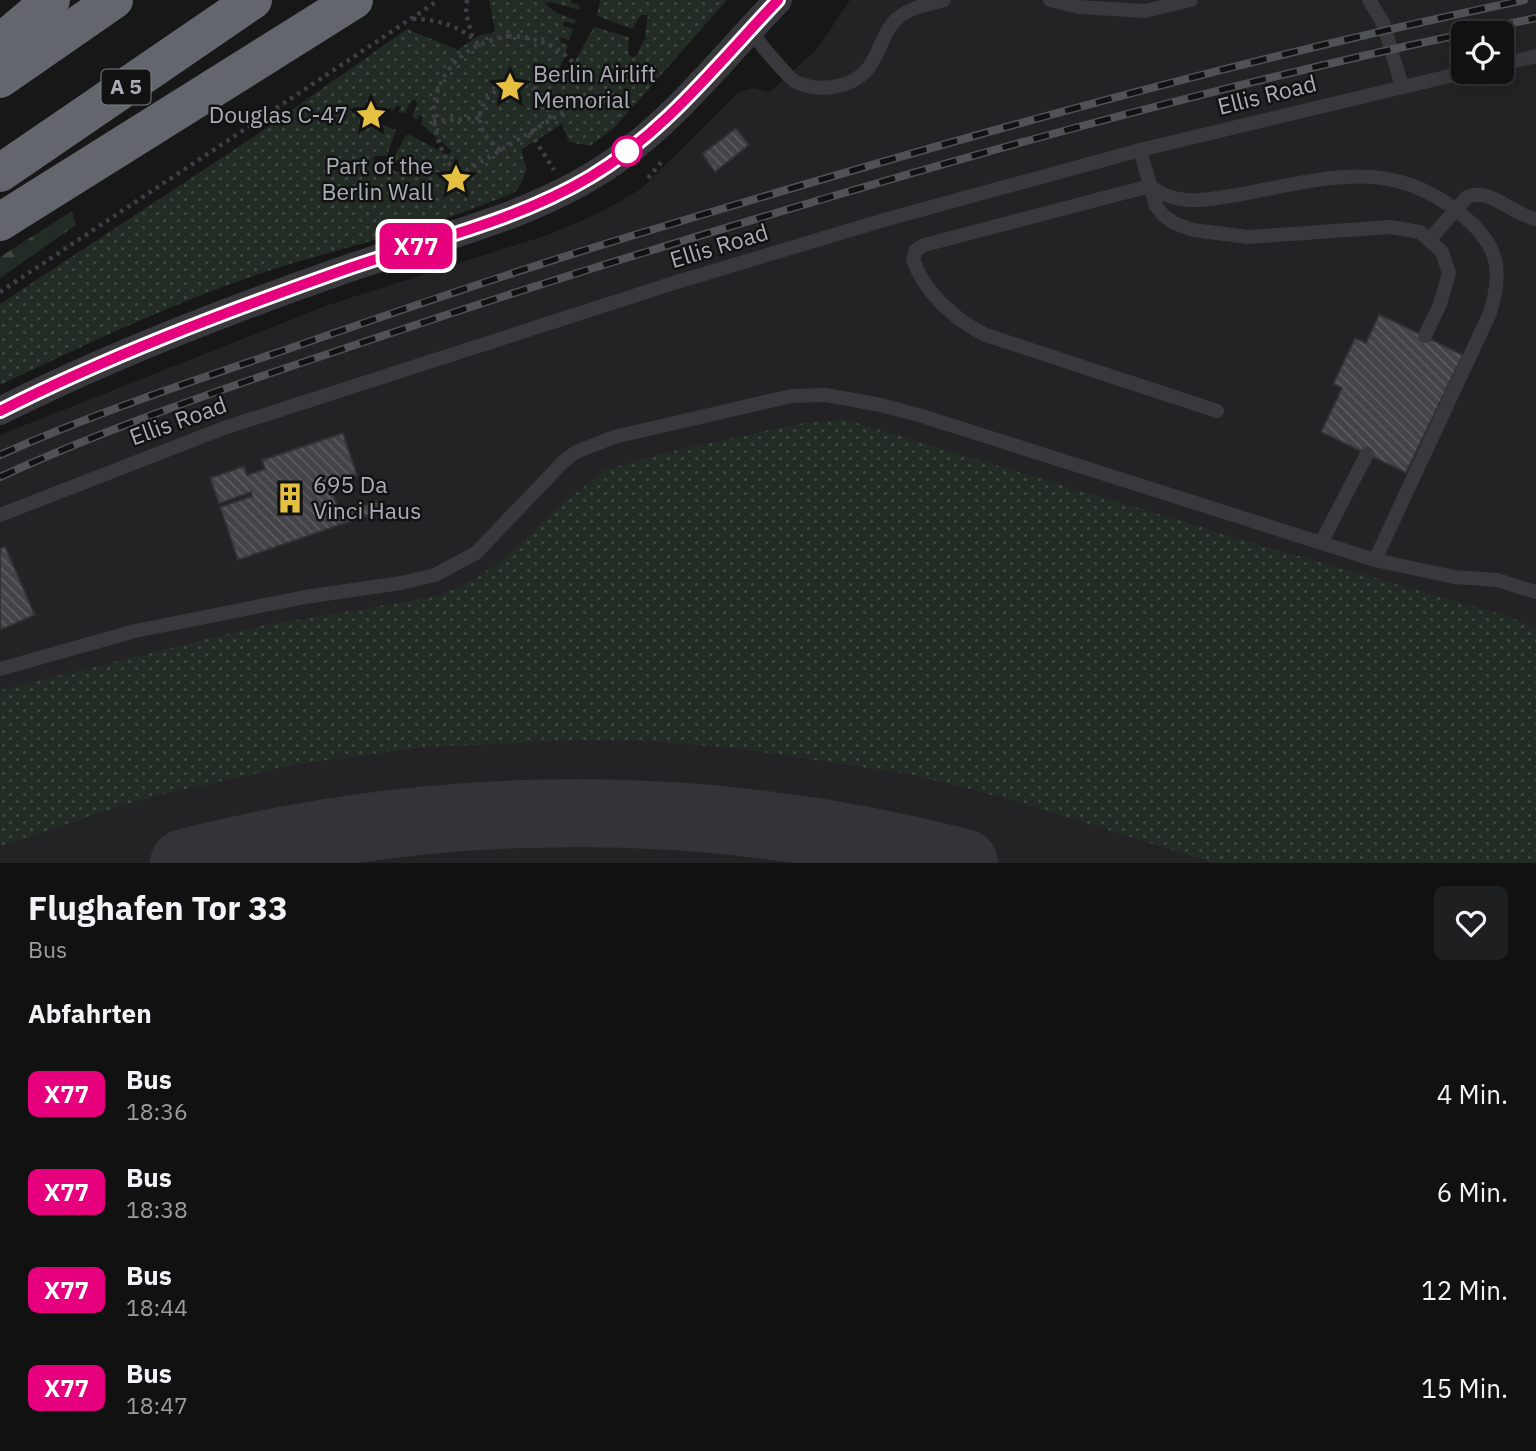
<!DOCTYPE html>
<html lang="de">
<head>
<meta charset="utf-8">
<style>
  body { margin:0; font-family:"IBM Plex Sans",sans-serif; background:#1e1f20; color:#f1f3f6; height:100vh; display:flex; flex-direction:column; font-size:26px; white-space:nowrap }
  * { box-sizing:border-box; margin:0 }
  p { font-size:23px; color:#9c9d9f }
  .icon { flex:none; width:38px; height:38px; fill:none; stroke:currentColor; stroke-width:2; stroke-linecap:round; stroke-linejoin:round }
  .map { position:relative; height:863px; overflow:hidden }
  .sheet { display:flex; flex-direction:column; background:#111112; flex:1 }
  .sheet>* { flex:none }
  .badge { padding:0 14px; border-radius:10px; font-size:24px; line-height:46px }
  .tools { position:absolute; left:1451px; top:21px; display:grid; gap:14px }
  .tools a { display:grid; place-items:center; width:63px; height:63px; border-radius:10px; background:#111112; box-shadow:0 7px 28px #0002,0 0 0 2px #303132; font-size:35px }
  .map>.badge { position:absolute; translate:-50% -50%; box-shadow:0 0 0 4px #fff }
  h2 { padding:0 28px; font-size:26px; line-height:63px }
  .round { display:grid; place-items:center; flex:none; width:74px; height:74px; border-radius:10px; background:#1e1f20 }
  .head { display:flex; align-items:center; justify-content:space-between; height:119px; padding:0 28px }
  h1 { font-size:33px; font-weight:700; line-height:52px }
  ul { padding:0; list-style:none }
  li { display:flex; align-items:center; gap:21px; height:98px; padding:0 28px }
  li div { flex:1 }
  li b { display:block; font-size:26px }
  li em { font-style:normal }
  li .badge { min-width:77px; font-weight:700; text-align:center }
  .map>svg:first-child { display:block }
</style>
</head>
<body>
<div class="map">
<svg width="1536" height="863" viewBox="0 0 1536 863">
  <defs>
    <pattern id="grass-dots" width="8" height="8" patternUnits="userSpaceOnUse" patternTransform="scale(1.75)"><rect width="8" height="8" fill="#232b25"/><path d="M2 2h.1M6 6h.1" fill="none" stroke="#404742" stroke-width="1.8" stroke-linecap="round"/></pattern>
    <pattern id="forest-firs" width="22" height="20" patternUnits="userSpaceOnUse" patternTransform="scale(1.75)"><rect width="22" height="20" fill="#232b25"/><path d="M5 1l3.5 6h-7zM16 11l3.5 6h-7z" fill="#404742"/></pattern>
    <pattern id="building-back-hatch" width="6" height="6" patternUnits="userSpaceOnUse" patternTransform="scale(1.75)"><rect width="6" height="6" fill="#444448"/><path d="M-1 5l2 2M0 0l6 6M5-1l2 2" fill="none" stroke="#5c5c60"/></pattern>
  </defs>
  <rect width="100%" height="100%" fill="#171718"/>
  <path fill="#232325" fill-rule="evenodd" d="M850 0H1536V863H0V435L325 306 550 234 599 213 641 189 740 91 753 88 770 92 818 48ZM1463 33H1502V72H1463Z"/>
  <g fill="url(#grass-dots)" fill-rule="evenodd">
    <path d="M489 0H571V2L580 6 579 10 551 2 544 3 557 13 576 20 574 24 564 21 563 26 573 29 569 40 561 37 560 42 568 45 559 70 566 77 594 27 629 37 628 54 631 57 636 56 644 40 647 39 645 36 648 15H641L632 29 597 16 600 0H727L615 127 590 146 569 142 562 124 521 150 527 170 517 191C439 226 355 244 274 269 180 299 89 343 0 385V304L249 140 407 29 458 50 478 36 495 32ZM415 99 417 105 412 117 417 120 419 115 423 117 421 124 452 151 447 155 410 135H406L393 159 401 167 399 172H396L388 165 386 167 385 164 375 163 373 160 375 156H387L396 130 351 111 354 107 393 111 397 105 401 107 398 112 405 113 410 102Z"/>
    <path d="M843 419 1274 549 1504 615 1536 628V863H1214L1008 799 914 775 742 749 664 742 587 740 424 747 298 764 156 796 108 810 0 847V690L260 626 439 596 472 581 498 563 526 539 557 508 605 470 663 453 798 424Z"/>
  </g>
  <path fill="url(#forest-firs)" d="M72 211 76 225 0 278V257Z"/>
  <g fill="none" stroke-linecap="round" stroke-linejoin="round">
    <path stroke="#343438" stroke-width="68" d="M184 863C440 797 708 796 964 863"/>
  </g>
  <g fill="url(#building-back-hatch)" stroke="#313134" stroke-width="2">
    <path d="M736 128 749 145 715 172 702 154Z"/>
    <path d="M1379 314 1463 355 1406 473 1321 432 1342 388 1333 384 1355 338 1366 343Z"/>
    <path d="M343 433 357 475 330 484 340 514 377 501 380 511 238 560 220 507 252 496 251 492 219 504 210 478 244 466 247 475 265 469 262 460Z"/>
    <path d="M5 546 35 615 0 630V549Z"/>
  </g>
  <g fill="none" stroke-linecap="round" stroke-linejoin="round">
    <g stroke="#3e3f44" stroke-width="4.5" stroke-dasharray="3.5 5" stroke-linecap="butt">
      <path d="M467 0 466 13 472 36"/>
      <path d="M413 19C435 19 463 26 478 44"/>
      <path d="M508 36C549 37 577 56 593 94L458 176C412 119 434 49 508 36Z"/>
      <path d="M433 121 480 118"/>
      <path d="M530 132 554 170"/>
      <path d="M500 150C438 105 538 45 550 119"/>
      <path d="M648 178 663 160"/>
      <path d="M0 292 439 0"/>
    </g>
    <g stroke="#38383d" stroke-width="14">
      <path d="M1050 0 1079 7 1145 11 1191 0"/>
      <path d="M1369 0 1383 23 1402 86"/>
      <path d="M749 30C758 40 786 77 796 82 819 93 854 88 869 67 881 51 883 30 899 17 912 7 929 4 944 0"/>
      <path d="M1502 64 1536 56"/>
      <path d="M1140 150 1156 206 1163 215 1174 223 1193 230 1248 237 1390 227 1420 232 1442 252 1449 273 1440 304 1425 336"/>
      <path d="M1150 186C1178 207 1204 200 1237 195 1325 179 1395 153 1469 221 1500 249 1502 274 1490 313L1375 560"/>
      <path d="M1150 186 924 245 916 250 913 259C923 291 956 321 986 335L1217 411"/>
      <path d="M1430 239 1467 197C1490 187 1513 215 1536 219"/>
      <path d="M0 515 224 428 677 282 884 220 1140 150 1466 72"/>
      <path d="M1321 543 1367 454"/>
      <path d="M0 669 135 631 305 597 401 583 435 575 476 553 563 462 576 452 614 437 791 396 826 395 881 405 922 416 1375 560 1454 577 1497 580 1536 592"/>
    </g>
    <path stroke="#38383d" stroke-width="28" d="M0 411C109 356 223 312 338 272 430 239 531 219 612 163 677 118 724 56 778 0"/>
    <g stroke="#64666e" stroke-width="38">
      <path d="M0 43 51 0"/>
      <path d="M0 79 114 0"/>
      <path d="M0 173 253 0"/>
      <path d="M0 222 354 0"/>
    </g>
    <g stroke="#515258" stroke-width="8">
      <g id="rail">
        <path d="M1466 33 1536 18"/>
        <path d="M0 455C92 414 189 382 285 350 409 307 532 265 658 228 944 142 1231 61 1524 0"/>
        <path d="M0 477C108 428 219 390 331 353 436 318 540 284 646 252 916 170 1187 92 1463 34"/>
      </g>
    </g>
    <use href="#rail" stroke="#121213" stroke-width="5" stroke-dasharray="16" stroke-linecap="butt"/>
  </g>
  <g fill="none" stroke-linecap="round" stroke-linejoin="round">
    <g stroke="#fff" stroke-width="16">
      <path id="line" d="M0 411C109 356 223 313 338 272 421 242 513 223 590 177 665 132 718 63 778 0"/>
    </g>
    <use href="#line" stroke="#e6007e" stroke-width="10"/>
  </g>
  <defs>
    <g id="sight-bare" transform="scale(2.415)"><path d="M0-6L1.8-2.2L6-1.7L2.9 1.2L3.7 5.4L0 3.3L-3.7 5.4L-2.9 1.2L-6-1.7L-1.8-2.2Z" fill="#e5c042" stroke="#121213" stroke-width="2.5" paint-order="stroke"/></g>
    <g id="building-bare" transform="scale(2.415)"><path d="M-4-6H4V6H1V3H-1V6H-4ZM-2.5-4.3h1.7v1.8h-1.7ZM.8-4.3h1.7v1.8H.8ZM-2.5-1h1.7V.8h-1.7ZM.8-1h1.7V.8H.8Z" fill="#e5c042" stroke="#121213" stroke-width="2.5" paint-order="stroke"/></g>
  </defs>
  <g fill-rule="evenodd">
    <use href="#sight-bare" x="510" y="87"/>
    <use href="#sight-bare" x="371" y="115"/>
    <use href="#sight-bare" x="456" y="179"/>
    <use href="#building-bare" x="290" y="498"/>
  </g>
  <circle fill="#fff" stroke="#e6007e" stroke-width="3.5" cx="627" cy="151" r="14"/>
  <g text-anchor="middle" stroke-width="5" stroke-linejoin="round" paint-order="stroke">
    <rect fill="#121213" stroke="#7c7e86" stroke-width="2" x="101.5" y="69.5" width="49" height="35" rx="5"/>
    <g font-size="21" font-weight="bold" fill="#aaacb7">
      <text x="126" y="94">A 5</text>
    </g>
    <g font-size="23" fill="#aaacb7" stroke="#121213" text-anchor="start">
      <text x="533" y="82">Berlin Airlift<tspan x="533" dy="26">Memorial</tspan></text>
      <text x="348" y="123" text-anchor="end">Douglas C-47</text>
      <text x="433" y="174" text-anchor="end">Part of the<tspan x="433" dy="26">Berlin Wall</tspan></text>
      <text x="313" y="493">695 Da<tspan x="313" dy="26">Vinci Haus</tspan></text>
    </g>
    <g font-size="23" fill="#aaacb7" stroke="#121213">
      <text transform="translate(1267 95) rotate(-14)" y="8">Ellis Road</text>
      <text transform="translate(719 246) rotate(-17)" y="8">Ellis Road</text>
      <text transform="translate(178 421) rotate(-20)" y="8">Ellis Road</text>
    </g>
  </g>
</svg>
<div class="tools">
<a><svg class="icon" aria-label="locate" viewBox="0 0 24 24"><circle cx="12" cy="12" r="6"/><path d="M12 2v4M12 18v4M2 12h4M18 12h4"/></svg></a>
</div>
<b class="badge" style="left:416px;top:246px;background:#e6007e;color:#fff">X77</b>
</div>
<section class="sheet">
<div class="head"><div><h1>Flughafen Tor 33</h1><p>Bus</p></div><a class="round"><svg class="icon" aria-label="heart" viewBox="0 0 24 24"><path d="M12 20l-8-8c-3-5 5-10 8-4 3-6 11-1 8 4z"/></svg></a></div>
<h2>Abfahrten</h2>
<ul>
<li><span class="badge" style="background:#e6007e;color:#fff">X77</span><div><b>Bus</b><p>18:36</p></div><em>4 Min.</em></li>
<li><span class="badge" style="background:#e6007e;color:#fff">X77</span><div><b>Bus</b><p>18:38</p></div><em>6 Min.</em></li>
<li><span class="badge" style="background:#e6007e;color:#fff">X77</span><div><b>Bus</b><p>18:44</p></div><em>12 Min.</em></li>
<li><span class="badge" style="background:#e6007e;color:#fff">X77</span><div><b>Bus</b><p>18:47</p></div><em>15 Min.</em></li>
</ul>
</section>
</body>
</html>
